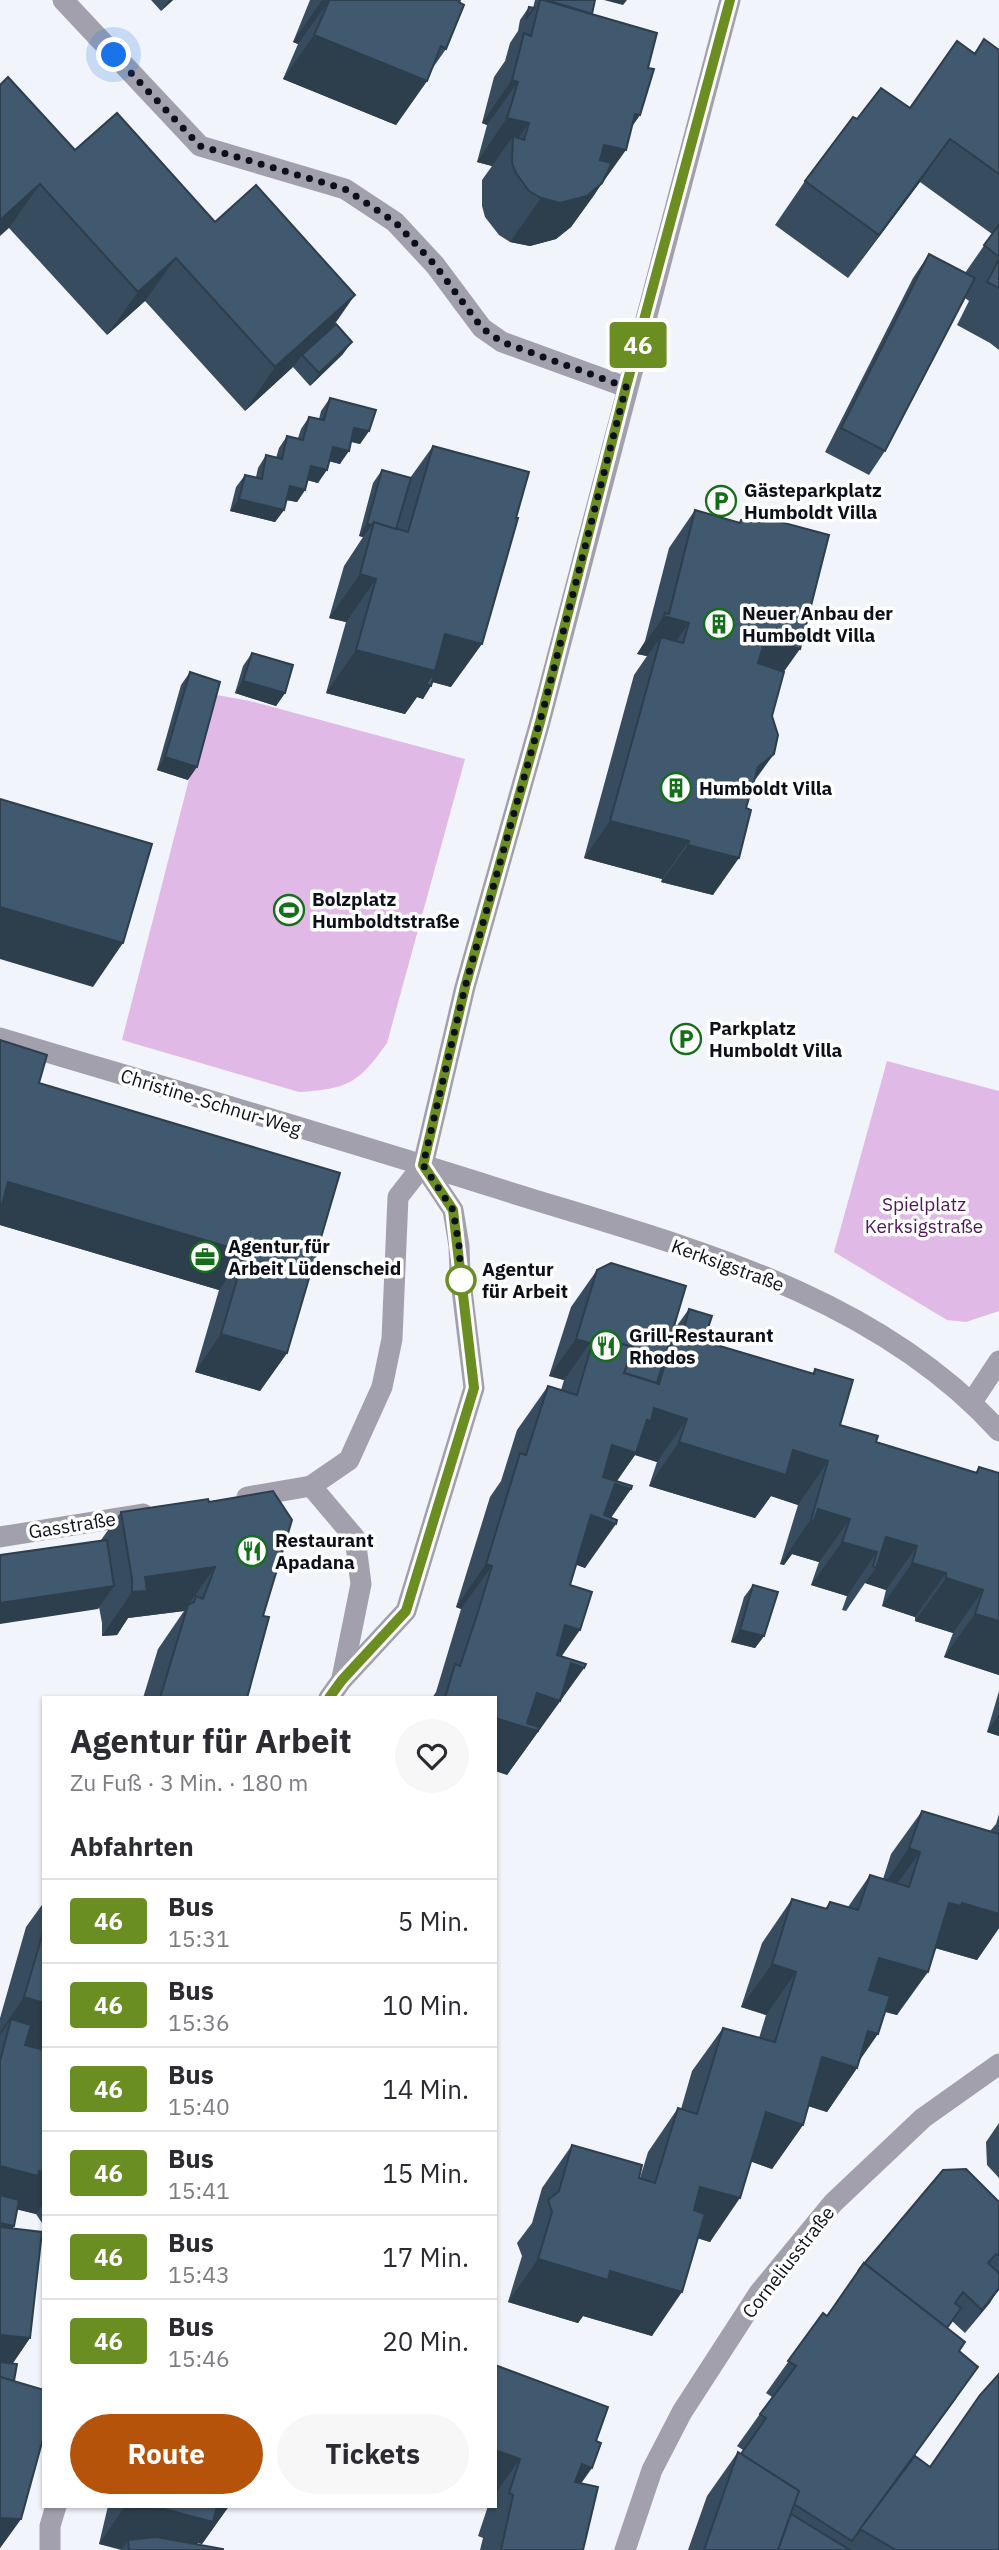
<!DOCTYPE html>
<html lang="de">
<head>
<meta charset="utf-8">
<style>
  body { margin:0; font-family:"IBM Plex Sans",sans-serif; background:#f7f7f7; color:#2b2b33; height:100vh; display:flex; flex-direction:column; font-size:26px; white-space:nowrap }
  * { box-sizing:border-box; margin:0 }
  p { font-size:23px; color:#7c7c81 }
  .icon { flex:none; width:38px; height:38px; fill:none; stroke:currentColor; stroke-width:2; stroke-linecap:round; stroke-linejoin:round }
  .map { position:relative; flex:1; overflow:hidden }
  .side { position:absolute; left:42px; top:1696px; width:455px; height:812px; display:flex; flex-direction:column; background:#fff; border-radius:0px; box-shadow:0 2px 5px #0004 }
  .side>* { flex:none }
  .badge { padding:0 14px; border-radius:5px; font-size:24px; line-height:46px }
  .you { position:absolute; width:35px; height:35px; margin:-18px; border:5px solid #fff; border-radius:50%; background:#1a73e8; box-shadow:0 0 0 10px #1a73e833 }
  .map>.badge { position:absolute; translate:-50% -50%; box-shadow:0 0 0 4px #fff }
  h2 { padding:0 28px; font-size:26px; line-height:63px }
  .round { display:grid; place-items:center; flex:none; width:74px; height:74px; border-radius:37px; background:#f7f7f7 }
  .summary { display:flex; align-items:center; justify-content:space-between; height:119px; padding:0 28px }
  h1 { font-size:33px; font-weight:800; line-height:52px }
  .primary-button { display:flex; gap:14px; margin-top:auto; padding:14px 28px }
  .primary-button a { flex:1; height:80px; border-radius:42px; background:#b45309; color:#fff; font-size:28px; font-weight:800; line-height:80px; text-align:center }
  .primary-button a+a { background:#f7f7f7; color:#2b2b33 }
  ul { padding:0; list-style:none }
  li { display:flex; align-items:center; gap:21px; height:84px; padding:0 28px; border-top:2px solid #e1e1e2 }
  li div { flex:1 }
  li b { display:block; font-size:26px }
  li em { font-style:normal }
  li .badge { min-width:77px; font-weight:700; text-align:center }
  .map>svg:first-child { display:block }
</style>
</head>
<body>
<div class="map">
<svg width="999" height="2550" viewBox="0 0 999 2550">
  <rect width="100%" height="100%" fill="#f2f4fb"/>
  <g fill="#e0b9e7">
    <path d="M211 694 250 701 465 759 387 1043C359 1083 348 1089 299 1092L122 1040Z"/>
    <path d="M887 1061 999 1091V1311L966 1322 947 1320 834 1252Z"/>
  </g>
  <g fill="none" stroke-linecap="round" stroke-linejoin="round">
    <g stroke="#a3a0ae" stroke-width="21">
      <path d="M63 0 200 146 345 189 395 222 435 265 482 328 502 342 626 387"/>
      <path d="M0 1038C164 1087 328 1135 490 1186 669 1243 868 1287 999 1431"/>
      <path d="M972 1402 999 1361"/>
      <path d="M311 1486 355 1538 361 1584 342 1678"/>
      <path d="M247 1497 311 1486 349 1460 382 1387 392 1339 398 1197 423 1165 465 987 540 722 730 0"/>
      <path d="M0 1537 143 1514"/>
      <path d="M329 1698 342 1680 406 1611 474 1388 460 1273 459 1246 453 1210 423 1165"/>
      <path d="M50 2550V2526L56 2506"/>
      <path d="M625 2550 652 2470 682 2412 759 2293 833 2203 923 2118 999 2064"/>
    </g>
  </g>
  <g fill="#374d5f">
    <path d="M151 0H173L161 11Z"/>
    <path d="M310 0H460L446 49 432 69 427 81 396 125 283 79 298 44 293 42Z"/>
    <path d="M535 0H595L591 14 648 68 640 115 632 126 595 194 571 227 556 239 530 246 510 242 499 235 485 217 482 206V180L492 166 477 162 487 125 482 123 494 77 505 61 510 43 518 31 520 20 529 7 533 8Z"/>
    <path d="M984 39 999 50V350L990 343 957 325 969 301 965 298 885 451 869 475 825 452 913 278 929 254 965 273 992 234 920 182 848 278 775 225 805 181 857 119 910 108 974 53Z"/>
    <path d="M0 85 75 150 215 222 333 327 343 354 310 386 293 367 294 366 245 411 145 301 107 335 9 228Z"/>
    <path d="M330 398 369 431 360 444 351 442 340 464 329 461 318 483 308 480 305 490 297 502 286 500 284 510 275 522 230 511 236 487 245 475 256 477 258 468 266 455 276 458 279 448 287 436 298 438 301 429 309 417 319 419 321 411Z"/>
    <path d="M433 446 451 687 433 682 423 699 417 697 405 714 326 693 346 622 329 618 344 566 363 537 359 536 373 483 382 470 410 478Z"/>
    <path d="M695 510 739 523 741 520H742L747 513 783 672 754 781 713 895 661 882 662 879 584 858 634 675 647 656 637 654 645 641 669 548Z"/>
    <path d="M252 653 285 693 276 706 235 693 243 666Z"/>
    <path d="M190 672 188 780 157 770 181 685Z"/>
    <path d="M0 1040 39 1083 340 1173 287 1353 260 1391 195 1372 219 1290 0 1225Z"/>
    <path d="M597 1270 673 1331 689 1309 713 1344 812 1374 815 1369 840 1425 876 1442 975 1473 979 1467 999 1675 944 1657 953 1633 915 1621V1617L882 1606 886 1590 865 1583 846 1611 842 1610 847 1596 811 1585 819 1562 792 1554 784 1565 780 1564 798 1505 771 1496 755 1518 649 1486 657 1462 635 1455 617 1481 631 1489 611 1518 585 1568 576 1564 570 1585 562 1656 584 1668 507 1775 495 1698H432L436 1692 461 1609 456 1607 490 1497 501 1481 517 1430 548 1386 561 1390 564 1380 549 1376 571 1307Z"/>
    <path d="M209 1502 263 1616 247 1698H143L158 1649 184 1611 128 1618 117 1635 102 1636V1623L99 1607 98 1609 101 1540 121 1512Z"/>
    <path d="M753 1585 764 1636 755 1648 731 1642 744 1597Z"/>
    <path d="M999 1691V1736L987 1732Z"/>
    <path d="M922 1811 990 1831 996 1824 999 1814V1928L977 1960 935 1948 897 2015 885 2012 859 2062 857 2068 827 2112 808 2106 803 2125 772 2169 751 2161 710 2242 698 2238 652 2336 583 2316 578 2323 508 2302 522 2256 517 2243 532 2223 542 2188 572 2145 640 2178 648 2152 678 2108 681 2109 692 2071 723 2028 759 2038 766 2015 741 2007 762 1943 792 1899 825 1909 830 1902 848 1907 870 1875 883 1879 891 1854Z"/>
    <path d="M44 1902V2226L36 2214 17 2209 14 2226 12 2229 30 2338 13 2363 21 2519 0 2548V2018L26 1927Z"/>
    <path d="M999 2123V2178L987 2165 986 2142Z"/>
    <path d="M999 2202V2290L965 2333 952 2321 947 2328 959 2351 956 2399 907 2465 930 2467 999 2550H688L707 2496 738 2452 741 2454 743 2450 737 2446 772 2397 766 2393 823 2313 827 2316 858 2271Z"/>
    <path d="M495 2365 581 2483 583 2550H480L483 2538 478 2536 488 2506H495Z"/>
    <path d="M108 2506H229L202 2544 198 2543 197 2544 223 2550H121L99 2544Z"/>
  </g>
  <g fill="#2d3e4d">
    <path d="M169 0H173L161 11Z"/>
    <path d="M322 0 329 1 298 44 293 42Z"/>
    <path d="M604 0H627L623 5Z"/>
    <path d="M314 35 427 81 396 125 283 79Z"/>
    <path d="M512 80 518 82 487 125 482 123Z"/>
    <path d="M635 114 640 115 617 148 626 150 571 227 556 239 530 246 510 242 541 198 604 145Z"/>
    <path d="M507 118 529 123 513 146V136L492 166 477 162Z"/>
    <path d="M950 139 920 182 848 278 879 235Z"/>
    <path d="M40 184 9 228 0 236V220Z"/>
    <path d="M176 258 145 301 107 335 138 292Z"/>
    <path d="M355 295 325 338 302 355 294 366 245 411 275 367Z"/>
    <path d="M352 342 343 354 310 386 319 373Z"/>
    <path d="M354 428 369 431 360 444 345 440Z"/>
    <path d="M333 447 349 451 340 464 324 460Z"/>
    <path d="M311 466 327 470 318 483 302 479Z"/>
    <path d="M290 486 305 490 297 502 281 499Z"/>
    <path d="M239 499 284 510 275 522 230 511Z"/>
    <path d="M367 524 372 525 363 537 359 536Z"/>
    <path d="M360 574 376 579 346 622 329 618Z"/>
    <path d="M664 616 689 623 663 660 661 637 647 656 637 654Z"/>
    <path d="M445 634 482 644 451 687 428 681 431 686 423 699 417 697 405 714 326 693 356 650Z"/>
    <path d="M764 643 786 645 800 649 773 687 738 681Z"/>
    <path d="M243 681 285 693 276 706 235 693Z"/>
    <path d="M774 754 747 791 758 767Z"/>
    <path d="M165 757 197 767 188 780 157 770Z"/>
    <path d="M610 821 689 841 662 879 584 858Z"/>
    <path d="M688 845 739 858 713 895 661 882Z"/>
    <path d="M0 907 123 943 93 987 0 959Z"/>
    <path d="M8 1182 245 1252 219 1290 0 1225V1194Z"/>
    <path d="M221 1334 287 1353 260 1391 195 1372Z"/>
    <path d="M576 1339 590 1343 564 1380 549 1376Z"/>
    <path d="M654 1408 687 1419 657 1462 635 1455 606 1496 581 1489 612 1445Z"/>
    <path d="M679 1442 793 1450 828 1461 798 1505 771 1496 755 1518 649 1486Z"/>
    <path d="M615 1484 631 1489 608 1521 616 1524 585 1568 560 1559 591 1515Z"/>
    <path d="M818 1509 850 1519 819 1562 792 1554 784 1565 780 1564Z"/>
    <path d="M886 1537 917 1546 886 1590 865 1583 876 1568 877 1552 847 1596 811 1585 842 1542Z"/>
    <path d="M912 1563 946 1573 915 1617 882 1606Z"/>
    <path d="M486 1564 492 1566 461 1609 456 1607Z"/>
    <path d="M215 1567 184 1611 128 1618 117 1635 102 1636 132 1592 145 1577Z"/>
    <path d="M946 1578 983 1590 953 1633 915 1621Z"/>
    <path d="M114 1586 98 1609 0 1624V1603Z"/>
    <path d="M975 1614 999 1621V1675L944 1657Z"/>
    <path d="M565 1625 580 1630 550 1673Z"/>
    <path d="M740 1630 764 1636 755 1648 731 1642Z"/>
    <path d="M571 1663 584 1668 507 1775 495 1771V1718L537 1693Z"/>
    <path d="M999 1714V1736L987 1732Z"/>
    <path d="M909 1848 920 1852 889 1895 879 1892Z"/>
    <path d="M949 1903H962L999 1908V1928L977 1960 932 1947Z"/>
    <path d="M879 1958 928 1972 897 2015 849 2001Z"/>
    <path d="M772 1964 796 1972 766 2015 741 2007Z"/>
    <path d="M24 1997 44 2003V2056L4 2044 11 2019 0 2035V2032Z"/>
    <path d="M868 2031 878 2034 855 2067 857 2068 827 2112 792 2101 822 2057Z"/>
    <path d="M766 2112 803 2125 772 2169 735 2156Z"/>
    <path d="M0 2166 44 2172V2203L36 2214 15 2209 0 2210Z"/>
    <path d="M700 2187 740 2198 710 2242 670 2230Z"/>
    <path d="M0 2223 14 2226 5 2239 0 2238Z"/>
    <path d="M538 2259 610 2271 682 2292 652 2336 583 2316 578 2323 508 2302Z"/>
    <path d="M999 2288 990 2303 965 2333 982 2310Z"/>
    <path d="M0 2335 30 2338 4 2376 0 2375Z"/>
    <path d="M495 2450 520 2459 495 2494Z"/>
    <path d="M582 2464 592 2468 561 2512Z"/>
    <path d="M125 2506H229L202 2544 198 2543 193 2550 128 2540 122 2549 99 2544Z"/>
    <path d="M0 2518 21 2519 0 2548Z"/>
  </g>
  <g fill="#40596e" stroke="#2d3e4d" stroke-width="2">
    <path d="M327 0H460L459 2 464 5 446 49 441 46 427 81 314 35 329 1Z"/>
    <path d="M540 0H543L657 33 648 68 654 69 640 115 635 114 626 150 604 145 600 160 611 163 609 169 602 183 587 196 560 203 541 198 529 191 516 173 512 163 513 136 524 140 529 123 507 118 518 82 512 80 524 33 531 36Z"/>
    <path d="M547 0H595L592 14Z"/>
    <path d="M529 7 534 8 526 19Z"/>
    <path d="M984 39 999 50V174L950 139 879 235 805 181 853 117 857 119 881 88 910 108 957 41 975 54Z"/>
    <path d="M8 77 75 150 117 113 215 222 256 185 355 295 275 367 176 258 138 292 40 184 0 220V85Z"/>
    <path d="M999 225V257L984 245Z"/>
    <path d="M929 254 975 278 885 451 841 428Z"/>
    <path d="M999 259V288L987 282Z"/>
    <path d="M336 324 352 342 319 373 302 355Z"/>
    <path d="M330 398 376 410 369 431 354 428 349 451 333 447 327 470 311 466 305 490 290 486 284 510 239 499 245 475 262 479 266 455 282 459 287 436 303 440 309 417 324 420Z"/>
    <path d="M433 446 529 472 516 518H518L482 644 445 634 435 671 356 650 376 579 360 574 374 522 408 532Z"/>
    <path d="M382 470 411 478 396 529 374 522 372 525 367 524Z"/>
    <path d="M695 510 740 523 741 520H745L747 513 829 535 800 649 786 645 784 648 764 643 758 663 784 672 772 716 778 735 774 754 758 767 746 808 751 810 739 858 688 845 689 841 610 821 661 637 683 643 689 623 664 616 665 613 669 614Z"/>
    <path d="M252 653 293 665 285 693 243 681Z"/>
    <path d="M436 668 431 686 426 684 435 671Z"/>
    <path d="M190 672 220 682 197 767 165 757Z"/>
    <path d="M0 799 152 844 123 943 0 907Z"/>
    <path d="M0 1040 47 1055 39 1083 340 1173 287 1353 221 1334 245 1252 8 1182 0 1212Z"/>
    <path d="M611 1263 686 1286 657 1383 624 1373 633 1347 594 1337 590 1343 576 1339 597 1270Z"/>
    <path d="M689 1309 712 1316 706 1334 715 1338 713 1344 814 1374 815 1369 853 1380 840 1425 878 1436 876 1442 977 1473 979 1467 999 1473V1621L975 1614 983 1590 946 1578V1573L912 1563 917 1546 886 1537 876 1568 873 1566 877 1552 842 1542 850 1519 818 1509 814 1521 811 1520 828 1461 793 1450 786 1475 679 1442 687 1419 654 1408 651 1421 647 1420 636 1453 612 1445 603 1477 632 1486 631 1489 615 1484 604 1515 617 1520 616 1524 591 1515 570 1585 592 1592 580 1630 565 1625 557 1655 586 1664 584 1668 571 1663 560 1701 537 1693 527 1723 539 1727 538 1731 495 1718V1698H445L455 1664 460 1666 477 1615 492 1566 486 1564 520 1453 526 1455 548 1386 577 1395 594 1337 633 1347 624 1373 659 1384 676 1326 684 1328Z"/>
    <path d="M273 1491 292 1520 263 1616 269 1617 247 1698H160L188 1605 194 1602 196 1596 203 1599 215 1567 145 1577 147 1591 132 1592V1579L121 1512 208 1499 209 1502Z"/>
    <path d="M107 1540 114 1586 0 1603V1555Z"/>
    <path d="M753 1585 778 1592 764 1636 740 1630Z"/>
    <path d="M922 1811 999 1834V1914L962 1903 961 1906 949 1903 928 1972 879 1958 869 1990 890 1996 878 2034 868 2031 857 2068 822 2057 803 2125 766 2112 740 2198 700 2187 694 2210 705 2214 682 2292 610 2271 608 2280 538 2259 552 2212 548 2200 559 2191 572 2145 642 2165 639 2178 655 2183 678 2108 697 2114 723 2028 775 2042 796 1972 772 1964 792 1899 827 1909 830 1902 858 1910 870 1875 909 1887 920 1852 909 1848Z"/>
    <path d="M44 1929V2003L24 1997Z"/>
    <path d="M11 2019 31 2025 25 2045 44 2050V2172L39 2171 38 2176 0 2166V2061Z"/>
    <path d="M966 2169 999 2202V2256L996 2254 988 2263 999 2273V2288L982 2310 963 2292 955 2303 961 2308 947 2328 864 2263 858 2271 943 2170Z"/>
    <path d="M0 2195 19 2200 14 2226 0 2223Z"/>
    <path d="M0 2227 42 2232 30 2338 0 2335Z"/>
    <path d="M864 2263 965 2342 959 2351 978 2367 852 2541 794 2504 799 2491 741 2454 766 2418 760 2414 796 2366 788 2361 823 2313 827 2316 832 2309Z"/>
    <path d="M0 2362 17 2364 14 2381 0 2377Z"/>
    <path d="M495 2365 608 2407 596 2441 601 2443 592 2468 582 2464 575 2482 598 2487 583 2550H501L513 2495 509 2493 520 2459 495 2450Z"/>
    <path d="M999 2374V2550H896L860 2529 915 2456 930 2467 980 2395Z"/>
    <path d="M0 2377 44 2390V2435L21 2519 0 2518Z"/>
    <path d="M738 2452 799 2491 778 2550H704Z"/>
    <path d="M153 2506H217L213 2522Z"/>
    <path d="M791 2514 850 2550H778Z"/>
    <path d="M156 2537 223 2549V2550H129L128 2540Z"/>
  </g>
  <g fill="none" stroke-linecap="round" stroke-linejoin="round">
    <g stroke="#fff" stroke-width="16">
      <path id="line" d="M329 1698 342 1680 406 1611 474 1388 453 1210 423 1165 465 987 540 722 626 387 730 0"/>
    </g>
    <use href="#line" stroke="#6b8e23" stroke-width="10"/>
    <path stroke="#0c101b" stroke-width="7" stroke-dasharray="0 12.6" d="M114 55 200 146 345 189 395 222 435 265 482 328 502 342 626 387 545 703 465 987 423 1165 453 1210 459 1246 461 1280"/>
  </g>
  <defs>
    <g id="parking-ring" transform="scale(1.575)"><circle r="9.5" fill="#fff" stroke="#146e1a" stroke-width="1.5"/><path d="M-3.5-5.5H1a3.5 3.5 0 0 1 0 7H-1V5.5H-3.5ZM-1-3.4V-.6H.8a1.4 1.4 0 0 0 0-2.8Z" fill="#146e1a"/></g>
    <g id="building-ring" transform="scale(1.575)"><circle r="9.5" fill="#fff" stroke="#146e1a" stroke-width="1.5"/><path d="M-4-6H4V6H1V3H-1V6H-4ZM-2.5-4.3h1.7v1.8h-1.7ZM.8-4.3h1.7v1.8H.8ZM-2.5-1h1.7V.8h-1.7ZM.8-1h1.7V.8H.8Z" fill="#146e1a"/></g>
    <g id="stadium-ring" transform="scale(1.575)"><circle r="9.5" fill="#fff" stroke="#146e1a" stroke-width="1.5"/><path d="M0-5a6.5 5 0 1 0 0 10a6.5 5 0 1 0 0-10ZM-3.5-1.8h7v3.6h-7Z" fill="#146e1a"/></g>
    <g id="office-ring" transform="scale(1.575)"><circle r="9.5" fill="#fff" stroke="#146e1a" stroke-width="1.5"/><path d="M-6-3h4V-5.5h4V-3h4V5H-6ZM-1-4.5V-3h2v-1.5ZM-6 0V1H6V0Z" fill="#146e1a"/></g>
    <g id="restaurant-ring" transform="scale(1.575)"><circle r="9.5" fill="#fff" stroke="#146e1a" stroke-width="1.5"/><path d="M-5-6h1v4h1v-4h1v4h1v-4h1v5L-1.5 .5V6h-2V.5L-5-1ZM5-6V6H3V1.5H1.5Q1.5-4 5-6Z" fill="#146e1a"/></g>
  </defs>
  <g fill-rule="evenodd">
    <use href="#parking-ring" x="721" y="501"/>
    <use href="#building-ring" x="719" y="624"/>
    <use href="#building-ring" x="676" y="788"/>
    <use href="#stadium-ring" x="289" y="910"/>
    <use href="#parking-ring" x="686" y="1039"/>
    <use href="#office-ring" x="205" y="1257"/>
    <use href="#restaurant-ring" x="606" y="1346"/>
    <use href="#restaurant-ring" x="252" y="1551"/>
  </g>
  <circle fill="#fff" stroke="#6b8e23" stroke-width="3.5" cx="461" cy="1280" r="14"/>
  <g text-anchor="middle" stroke-width="7" stroke-linejoin="round" paint-order="stroke">
    <g font-size="19" font-weight="bold" fill="#0c101b" stroke="#fff" text-anchor="start">
      <text x="744" y="497">Gästeparkplatz<tspan x="744" dy="22">Humboldt Villa</tspan></text>
      <text x="742" y="620">Neuer Anbau der<tspan x="742" dy="22">Humboldt Villa</tspan></text>
      <text x="699" y="795">Humboldt Villa</text>
      <text x="312" y="906">Bolzplatz<tspan x="312" dy="22">Humboldtstraße</tspan></text>
      <text x="709" y="1035">Parkplatz<tspan x="709" dy="22">Humboldt Villa</tspan></text>
      <text x="228" y="1253">Agentur für<tspan x="228" dy="22">Arbeit Lüdenscheid</tspan></text>
      <text x="629" y="1342">Grill-Restaurant<tspan x="629" dy="22">Rhodos</tspan></text>
      <text x="275" y="1547">Restaurant<tspan x="275" dy="22">Apadana</tspan></text>
    </g>
    <g font-size="19" fill="#0c101b" stroke="#fff">
      <text transform="translate(211 1102) rotate(17)" y="7">Christine-Schnur-Weg</text>
      <text transform="translate(728 1265) rotate(20)" y="7">Kerksigstraße</text>
      <text transform="translate(72 1525) rotate(-9)" y="7">Gasstraße</text>
      <text transform="translate(788 2262) rotate(-52)" y="7">Corneliusstraße</text>
    </g>
    <g font-size="19" fill="#4f1759" stroke="#fff">
      <text x="924" y="1211">Spielplatz<tspan x="924" dy="22">Kerksigstraße</tspan></text>
    </g>
    <g font-size="19" font-weight="bold" fill="#0c101b" stroke="#fff" text-anchor="start">
      <text x="482" y="1276">Agentur<tspan x="482" dy="22">für Arbeit</tspan></text>
    </g>
  </g>
</svg>
<div class="you" style="left:114px;top:55px"></div>
<b class="badge" style="left:638px;top:345px;background:#6b8e23;color:#fff">46</b>
<section class="side">
<div class="summary"><div><h1>Agentur für Arbeit</h1><p>Zu Fuß · 3 Min. · 180 m</p></div><a class="round"><svg class="icon" aria-label="heart" viewBox="0 0 24 24"><path d="M12 20l-8-8c-3-5 5-10 8-4 3-6 11-1 8 4z"/></svg></a></div>
<h2>Abfahrten</h2>
<ul>
<li><span class="badge" style="background:#6b8e23;color:#fff">46</span><div><b>Bus</b><p>15:31</p></div><em>5 Min.</em></li>
<li><span class="badge" style="background:#6b8e23;color:#fff">46</span><div><b>Bus</b><p>15:36</p></div><em>10 Min.</em></li>
<li><span class="badge" style="background:#6b8e23;color:#fff">46</span><div><b>Bus</b><p>15:40</p></div><em>14 Min.</em></li>
<li><span class="badge" style="background:#6b8e23;color:#fff">46</span><div><b>Bus</b><p>15:41</p></div><em>15 Min.</em></li>
<li><span class="badge" style="background:#6b8e23;color:#fff">46</span><div><b>Bus</b><p>15:43</p></div><em>17 Min.</em></li>
<li><span class="badge" style="background:#6b8e23;color:#fff">46</span><div><b>Bus</b><p>15:46</p></div><em>20 Min.</em></li>
</ul>
<div class="primary-button"><a>Route</a><a>Tickets</a></div>
</section>
</div>
</body>
</html>
